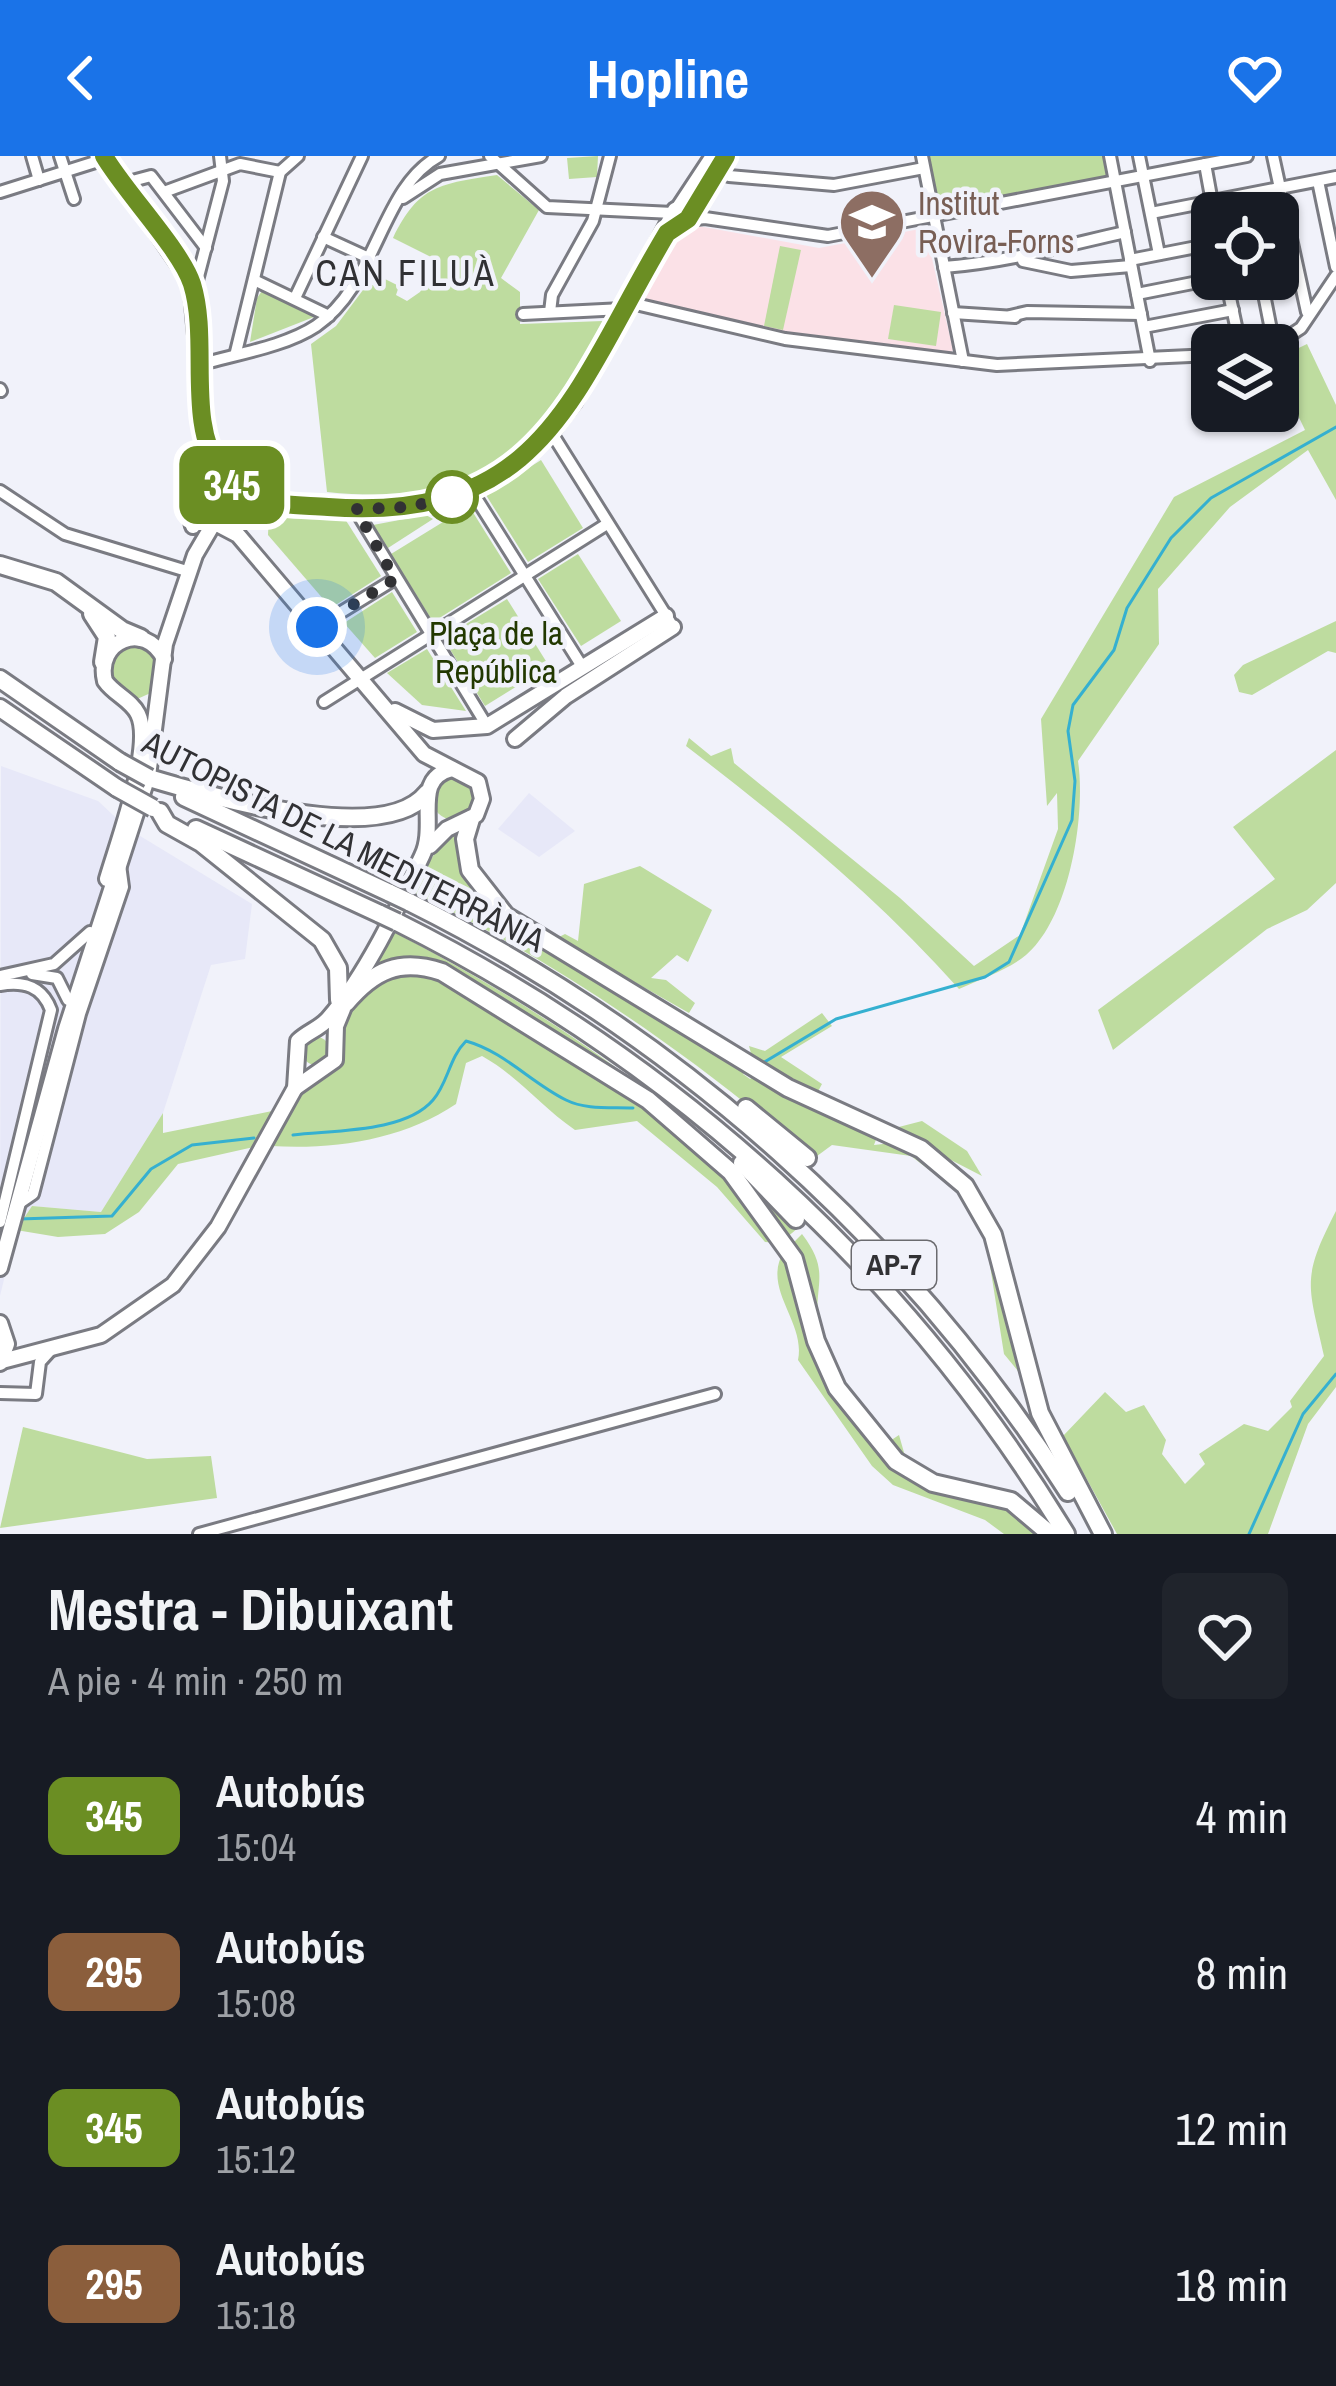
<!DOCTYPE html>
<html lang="es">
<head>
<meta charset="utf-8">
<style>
  body { margin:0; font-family:"Archivo Narrow",sans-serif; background:#20242c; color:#f1f3f6; height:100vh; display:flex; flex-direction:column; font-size:45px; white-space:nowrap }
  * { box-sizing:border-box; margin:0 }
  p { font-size:39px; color:#9ea1a6 }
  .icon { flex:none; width:66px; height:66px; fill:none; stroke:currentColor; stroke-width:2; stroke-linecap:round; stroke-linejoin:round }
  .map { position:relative; height:1378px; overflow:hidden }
  .side { display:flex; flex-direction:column; background:#171b24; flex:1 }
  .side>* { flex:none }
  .badge { padding:0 24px; border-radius:18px; font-size:42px; line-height:78px }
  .tools { position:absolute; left:1191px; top:36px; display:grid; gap:24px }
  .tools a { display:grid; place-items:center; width:108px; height:108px; border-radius:18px; background:#171b24; box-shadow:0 3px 9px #0004; font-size:60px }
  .you { position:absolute; width:60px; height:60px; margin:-30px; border:9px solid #fff; border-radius:50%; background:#1a73e8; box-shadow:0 0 0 18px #1a73e833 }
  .map>.badge { position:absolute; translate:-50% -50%; box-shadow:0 0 0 6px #fff }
  .round { display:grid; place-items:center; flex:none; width:126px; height:126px; border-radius:18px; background:#20242c }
  .headline { display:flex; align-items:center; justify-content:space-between; height:204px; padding:0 48px }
  h1 { font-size:57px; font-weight:700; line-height:90px }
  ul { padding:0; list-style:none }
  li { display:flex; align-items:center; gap:36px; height:156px; padding:0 48px }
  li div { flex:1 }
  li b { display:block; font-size:45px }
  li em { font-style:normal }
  li .badge { min-width:132px; font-weight:700; text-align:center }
  header { display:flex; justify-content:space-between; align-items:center; height:156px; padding:0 48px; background:#1a73e8; color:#fff; font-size:54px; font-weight:700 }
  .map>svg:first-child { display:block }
</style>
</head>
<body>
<header><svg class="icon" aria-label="back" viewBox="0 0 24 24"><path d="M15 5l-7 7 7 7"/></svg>Hopline<svg class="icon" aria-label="heart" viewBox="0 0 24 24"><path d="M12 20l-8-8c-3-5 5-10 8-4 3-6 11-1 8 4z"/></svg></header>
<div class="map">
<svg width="1336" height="1378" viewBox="0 0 1336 1378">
  <rect width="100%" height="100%" fill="#f1f2fa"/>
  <g fill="#e7e8f8">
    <path d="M1 610 98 645 127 672 252 748 245 803 211 809 163 957 101 1056 32 1050 16 1074 0 1140Z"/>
    <path d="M529 637 575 675 539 701 498 673Z"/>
  </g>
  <path fill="#fbe1e7" d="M693 69 819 92 925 72 953 194 948 200 792 181 649 148 644 142 682 76Z"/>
  <g fill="#bedc9f">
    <path d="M598 0 597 21 569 23 567 2Z"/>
    <path d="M929 0H1104L1107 18 1103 25 946 55 937 49Z"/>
    <path d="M497 19 539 54 501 122 520 136V168L603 165C533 295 482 352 327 336L311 188 336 170 375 118 399 130 396 139 407 145 420 136 439 105 393 82C419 28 441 28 497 19Z"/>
    <path d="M780 90 801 94 783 174 764 170Z"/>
    <path d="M264 132 315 156 314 161 250 186 257 142Z"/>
    <path d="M894 149 941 156 936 190 888 183Z"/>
    <path d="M1307 188 1336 249V344L1308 294 1230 351 1158 433 1159 488 1078 605C1086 658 1070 762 1026 799 1008 814 980 823 959 833 876 740 785 666 686 590L689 582 711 600 731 592 734 607 900 742 974 810 1020 779 1058 673 1057 637 1047 650 1041 563 1174 341 1305 274 1278 218V202Z"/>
    <path d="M541 304 583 372 528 406 486 339Z"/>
    <path d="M203 318 224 321 231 328 232 359 200 368 183 341Z"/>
    <path d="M469 350 511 417 433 466 391 398Z"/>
    <path d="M269 357 345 363 381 420 331 452 268 379Z"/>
    <path d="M426 359 433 363 388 392 373 369Z"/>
    <path d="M578 398 621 465 581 490 538 423Z"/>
    <path d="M392 436 417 476 375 502 344 467Z"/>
    <path d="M507 443 549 510 485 550 443 482Z"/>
    <path d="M1336 465V497L1328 495 1252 539 1239 536 1234 519 1243 509Z"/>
    <path d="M135 481 162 499 155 535 135 544 114 537 105 500Z"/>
    <path d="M427 493 466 555 422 549 387 517Z"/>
    <path d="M1336 594V727L1307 754 1267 773 1113 894 1098 854 1275 723 1233 671Z"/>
    <circle cx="454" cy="642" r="22"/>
    <path d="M459 674 482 742 747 912 743 918 750 923 757 918 878 978 874 989 901 986 955 1023 987 1072 1022 1220 1004 1198 985 1078 962 1039 911 1000 832 989 813 1003C691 898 556 805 411 735L442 686Z"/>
    <path d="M640 710 712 754 688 806 677 799 651 822 666 824 695 847 689 857 557 782 565 778 578 785 584 728Z"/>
    <path d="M390 774C550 857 672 941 798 1072L786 1082 726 1007 450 815 363 822Z"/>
    <path d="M405 815 435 820 647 951 720 1013 779 1087 765 1086 717 1031 637 965 575 974C541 951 518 920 482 900L466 907 456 948C403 984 333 994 271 990L304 930 338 909C343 897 340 893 340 881 341 846 377 824 405 815Z"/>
    <path d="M822 857 832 870 781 901 822 928 815 941 752 901 749 890 765 895Z"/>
    <circle cx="316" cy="895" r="14"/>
    <path d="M277 954 258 990 178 1008 139 1056 105 1078 58 1081 16 1074 32 1050 101 1056 163 957V977Z"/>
    <path d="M922 965 967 995 982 1020 891 973Z"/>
    <path d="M1336 1055V1231L1308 1268 1268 1378H1117L1063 1280 1105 1236 1126 1256 1144 1249 1166 1284 1162 1298 1185 1328 1205 1308 1199 1298 1244 1268 1268 1275 1292 1251 1290 1245 1324 1200C1308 1128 1301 1123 1336 1055Z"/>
    <path d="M802 1078C831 1116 814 1127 818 1167 823 1213 859 1253 887 1287L899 1279 907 1307 877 1280 839 1228 791 1089Z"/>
    <path d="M784 1095C811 1185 839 1296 935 1334 960 1344 993 1340 1016 1352 1025 1357 1034 1371 1042 1378H1004L985 1364 893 1329 872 1310 798 1204C806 1165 761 1133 784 1095Z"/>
    <path d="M23 1271 147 1303 211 1300 217 1342 0 1372Z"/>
  </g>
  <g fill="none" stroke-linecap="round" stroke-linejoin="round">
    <g stroke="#35b0d0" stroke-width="3">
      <path d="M761 908 836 863 985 821 1009 806 1072 664 1075 625 1068 575 1073 549 1114 494 1127 452 1171 382 1211 342 1336 271"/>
      <path d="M293 979C332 974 405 977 433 944 448 927 449 902 466 885 505 896 530 926 566 944 586 954 610 951 633 952"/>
      <path d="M19 1063 112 1060 151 1013 192 989 254 982"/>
      <path d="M1249 1378 1303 1258 1336 1218"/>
    </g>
    <g stroke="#7a7b82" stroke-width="16">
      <g id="minor">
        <path d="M32 0 39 24"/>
        <path d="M60 0 74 43"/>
        <path d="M490 0 547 51 673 57"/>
        <path d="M922 0 963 205"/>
        <path d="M1110 0 1150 205"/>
        <path d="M1139 0 1159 98"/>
        <path d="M1273 0 1307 156"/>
        <path d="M1205 8 1214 57"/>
        <path d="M717 14 729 20 834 29 924 12"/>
        <path d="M1318 25 1336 111"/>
        <path d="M121 28 151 20 206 92"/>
        <path d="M0 36 111 1"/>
        <path d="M164 36 240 8 280 16"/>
        <path d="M403 42 440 18 541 0"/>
        <path d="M1151 57 1336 21"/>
        <path d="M687 64 705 62 828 80 1247 0"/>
        <path d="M323 81 371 103"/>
        <path d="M1130 104 1212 88"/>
        <path d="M1023 105 1071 115 1131 110"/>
        <path d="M944 111C1007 106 1063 90 1125 76"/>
        <path d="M1226 123 1240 189"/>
        <path d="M1261 123 1274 189"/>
        <path d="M254 124 329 160"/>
        <path d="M194 136 223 25 220 0"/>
        <path d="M1137 138 1213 123"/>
        <path d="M295 142 362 0"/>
        <path d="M627 146 785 183 997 209 1212 199"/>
        <path d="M550 156 552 139 593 65 610 0"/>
        <path d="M953 157 1015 161"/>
        <path d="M523 158 623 153"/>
        <path d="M1010 160 1027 156 1141 158"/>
        <path d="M1144 171 1233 154"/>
        <path d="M1275 189 1301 172 1336 120"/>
        <path d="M236 196 280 16 298 0"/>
        <path d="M202 208C237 198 286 190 316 170 378 128 380 32 439 0"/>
        <path d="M0 233 1 235"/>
        <path d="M551 276 670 466"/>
        <path d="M471 334 583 512"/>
        <path d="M0 335 65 378 190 416"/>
        <path d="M355 353 487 570"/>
        <path d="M317 471 395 423"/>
        <path d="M324 546 607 368"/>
        <path d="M32 818 57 822 68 844"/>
        <path d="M0 820 54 808 90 776"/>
        <path d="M0 829C24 825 42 830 51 854L0 1066"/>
        <path d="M17 1049 33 1038 80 858 123 731 120 709"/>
        <path d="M0 1237 36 1238 40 1206 50 1195"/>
        <path d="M199 1378 715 1238"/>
      </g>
    </g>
    <g stroke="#7a7b82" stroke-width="20">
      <g id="major">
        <path d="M104 0 191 126 206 286 199 319"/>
        <path d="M680 50 713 0"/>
        <path d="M667 77 688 63 726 0"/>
        <path d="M236 335 262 346 392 353 448 342 505 315 551 276 574 246 675 54 683 50 689 57"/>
        <path d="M192 363 219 369 236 349V335L206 286"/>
        <path d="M219 369 238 379 424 598 478 626 482 643 476 659 447 673 430 690"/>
        <path d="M193 370 185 335 191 324 207 317"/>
        <path d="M395 555 433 574 487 570 666 460"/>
        <path d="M515 583 566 540 673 471"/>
        <path d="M107 723C117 688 154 590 138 558 131 544 114 538 105 525 95 485 145 464 164 503"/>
        <path d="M295 932 335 904 336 870 343 853"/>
        <path d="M0 1112 66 873 148 620 165 488 195 399 212 370"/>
        <path d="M0 1167 7 1188 0 1207"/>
        <path d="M2 1205 101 1179 173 1129 218 1071 295 932 298 885C307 876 319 873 328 863 366 819 397 753 422 700 438 668 411 623 452 613"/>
      </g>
    </g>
    <g stroke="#7a7b82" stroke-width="22">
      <g id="highway">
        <path d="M0 409 56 426 122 474 141 482"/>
        <path d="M92 458 107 481 103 506"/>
        <path d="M0 523 120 606"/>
        <path d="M0 552 117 632"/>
        <path d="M149 622C206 639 383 692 427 637"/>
        <path d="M184 641 390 737"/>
        <path d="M160 656 167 668 201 687 322 784 338 812 339 844"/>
        <path d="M471 663 465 683 470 714 506 760 788 932 921 993 965 1030 993 1079 1040 1257 1103 1378"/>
        <path d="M196 673 380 758"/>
        <path d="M409 746C678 880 906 1082 1068 1336"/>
        <path d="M397 766C675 905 905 1113 1066 1378"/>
        <path d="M346 847C374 814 400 802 442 816L648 944 731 1016 794 1103 816 1185 837 1232 896 1305 933 1327 1011 1345 1050 1378"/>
        <path d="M746 952 807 1002"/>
        <path d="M742 1007 796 1063"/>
      </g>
    </g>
    <use href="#minor" stroke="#fff" stroke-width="10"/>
    <use href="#major" stroke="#fff" stroke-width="14"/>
    <use href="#highway" stroke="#fff" stroke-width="16"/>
    <g stroke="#7a7b82" stroke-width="22" stroke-linecap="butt">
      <g id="highway-bridge">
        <path d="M120 606 149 622"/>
        <path d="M117 632 153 652"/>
        <path d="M390 737 409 746"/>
        <path d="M380 758 397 766"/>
      </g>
    </g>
    <use href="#highway-bridge" stroke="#fff" stroke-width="16"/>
  </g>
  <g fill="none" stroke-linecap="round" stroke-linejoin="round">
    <g stroke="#fff" stroke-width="27">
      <path id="line" d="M104 0C125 36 181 94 192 128 210 186 185 265 221 316 246 352 287 348 328 351 546 367 573 234 667 77L688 63 726 0"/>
    </g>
    <use href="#line" stroke="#6b8e23" stroke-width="18"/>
    <path stroke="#313134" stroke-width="12" stroke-dasharray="0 21.6" d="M317 471 395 423 356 353 409 351 452 341"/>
  </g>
  <defs>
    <g id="school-pin" transform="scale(3.45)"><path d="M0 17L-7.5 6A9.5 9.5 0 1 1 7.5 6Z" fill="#8d6e63" stroke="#f1f2fa"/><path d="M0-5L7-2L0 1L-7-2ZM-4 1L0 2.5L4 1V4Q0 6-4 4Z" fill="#fff"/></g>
  </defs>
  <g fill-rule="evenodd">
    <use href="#school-pin" x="872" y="66"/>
  </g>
  <circle fill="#fff" stroke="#6b8e23" stroke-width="6" cx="452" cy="341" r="24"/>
  <g text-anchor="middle" stroke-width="9" stroke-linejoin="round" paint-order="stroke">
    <rect fill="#f1f2fa" stroke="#6b6b6f" stroke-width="3" x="852" y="1085" width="84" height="48" rx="9"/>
    <g font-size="30" font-weight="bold" fill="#313134">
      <text x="894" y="1119">AP-7</text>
    </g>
    <g font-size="33" fill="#785e54" stroke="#f1f2fa" text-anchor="start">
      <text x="918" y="59">Institut<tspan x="918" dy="38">Rovira-Forns</tspan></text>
    </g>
    <g font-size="33" fill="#223800" stroke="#f1f2fa">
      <text x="496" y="489">Plaça de la<tspan x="496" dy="38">República</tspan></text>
    </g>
    <g font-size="33" fill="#313134" stroke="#f1f2fa">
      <text transform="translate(344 685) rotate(27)" y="12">AUTOPISTA DE LA MEDITERRÀNIA</text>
    </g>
    <g font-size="36" letter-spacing="3" fill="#313134" stroke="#f1f2fa">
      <text x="406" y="130">CAN FILUÀ</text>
    </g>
  </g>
</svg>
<div class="tools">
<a><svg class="icon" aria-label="locate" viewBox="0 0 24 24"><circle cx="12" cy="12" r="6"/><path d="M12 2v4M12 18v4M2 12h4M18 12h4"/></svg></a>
<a><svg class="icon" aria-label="layers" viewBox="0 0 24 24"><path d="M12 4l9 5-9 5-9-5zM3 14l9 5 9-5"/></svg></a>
</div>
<div class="you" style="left:317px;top:471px"></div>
<b class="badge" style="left:232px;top:329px;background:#6b8e23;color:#fff">345</b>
</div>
<section class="side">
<div class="headline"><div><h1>Mestra - Dibuixant</h1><p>A pie · 4 min · 250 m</p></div><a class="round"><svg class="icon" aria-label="heart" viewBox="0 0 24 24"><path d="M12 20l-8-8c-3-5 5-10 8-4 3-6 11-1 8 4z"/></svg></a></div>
<ul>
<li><span class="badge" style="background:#6b8e23;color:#fff">345</span><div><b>Autobús</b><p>15:04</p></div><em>4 min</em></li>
<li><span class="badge" style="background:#8b5e3c;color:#fff">295</span><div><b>Autobús</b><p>15:08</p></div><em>8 min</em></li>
<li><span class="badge" style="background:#6b8e23;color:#fff">345</span><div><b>Autobús</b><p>15:12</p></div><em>12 min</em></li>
<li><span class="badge" style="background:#8b5e3c;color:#fff">295</span><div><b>Autobús</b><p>15:18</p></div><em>18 min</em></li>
</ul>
</section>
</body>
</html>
